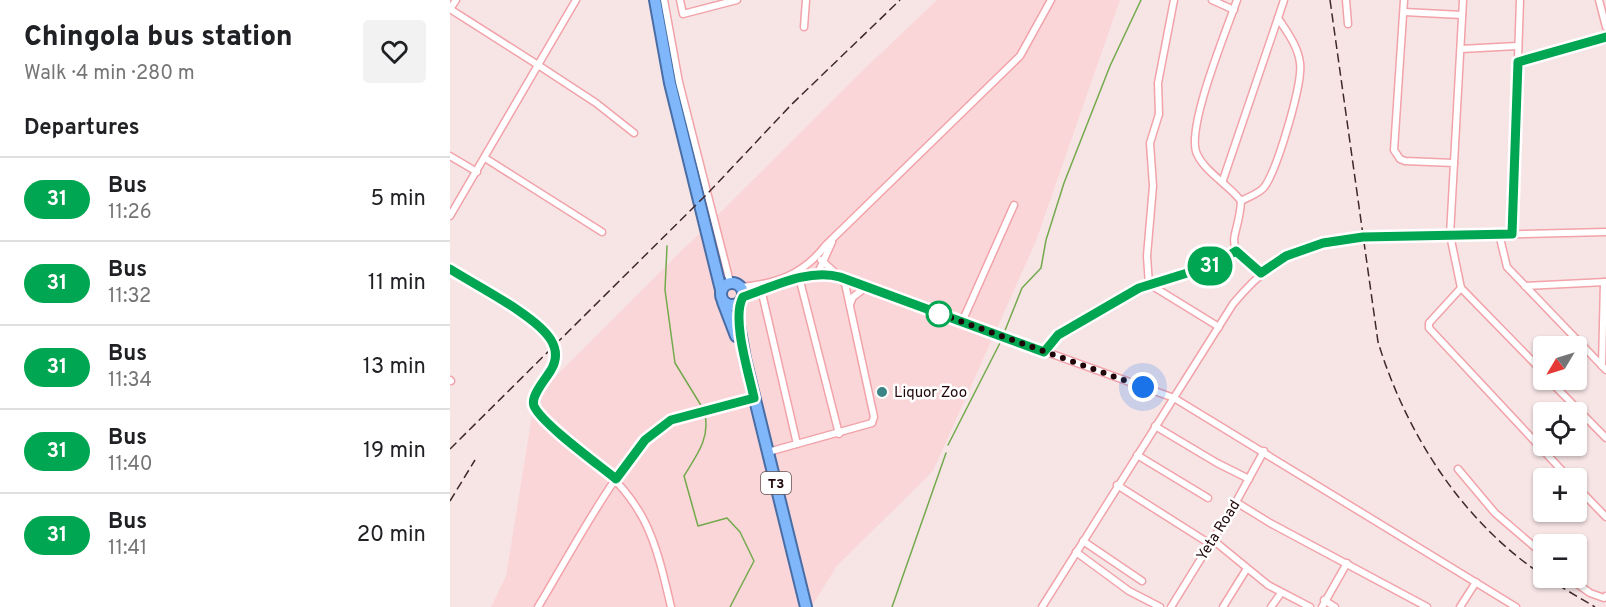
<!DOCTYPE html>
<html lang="en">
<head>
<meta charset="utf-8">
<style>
  body { margin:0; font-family:Overpass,sans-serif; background:#f2f2f2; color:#202124; height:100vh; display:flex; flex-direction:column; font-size:22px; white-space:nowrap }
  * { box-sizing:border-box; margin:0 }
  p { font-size:20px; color:#757577 }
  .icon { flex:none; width:33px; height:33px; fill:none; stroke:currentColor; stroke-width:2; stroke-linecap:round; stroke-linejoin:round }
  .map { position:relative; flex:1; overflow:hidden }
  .side { display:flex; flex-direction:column; background:#fff; width:450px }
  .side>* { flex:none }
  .badge { padding:0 12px; border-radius:20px; font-size:21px; line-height:39px }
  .needle { width:39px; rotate:232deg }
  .tools { position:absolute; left:1083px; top:336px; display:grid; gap:12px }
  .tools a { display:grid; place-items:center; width:54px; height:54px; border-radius:6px; background:#fff; box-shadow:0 2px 4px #0004; font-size:30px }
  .you { position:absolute; width:30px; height:30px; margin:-15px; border:4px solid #fff; border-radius:50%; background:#1a73e8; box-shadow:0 0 0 9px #1a73e833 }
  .map>.badge { position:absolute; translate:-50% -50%; box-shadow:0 0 0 3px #fff }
  h2 { padding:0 24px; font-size:22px; line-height:54px }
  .round { display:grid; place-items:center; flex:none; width:63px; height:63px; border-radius:6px; background:#f2f2f2 }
  .overview { display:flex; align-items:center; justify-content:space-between; height:102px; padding:0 24px }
  h1 { font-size:28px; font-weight:800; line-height:45px }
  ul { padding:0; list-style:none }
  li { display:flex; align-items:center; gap:18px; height:84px; padding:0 24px; border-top:2px solid #e0e0e0 }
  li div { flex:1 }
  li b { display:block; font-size:22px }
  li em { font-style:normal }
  li .badge { min-width:66px; font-weight:700; text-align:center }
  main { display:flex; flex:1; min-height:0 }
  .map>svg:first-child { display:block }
</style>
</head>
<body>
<main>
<section class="side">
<div class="overview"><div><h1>Chingola bus station</h1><p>Walk · 4 min · 280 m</p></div><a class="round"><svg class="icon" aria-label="heart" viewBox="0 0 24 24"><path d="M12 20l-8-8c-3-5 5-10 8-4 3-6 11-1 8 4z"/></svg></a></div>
<h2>Departures</h2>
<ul>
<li><span class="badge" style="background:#00a651;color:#fff">31</span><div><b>Bus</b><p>11:26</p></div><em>5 min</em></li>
<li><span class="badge" style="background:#00a651;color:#fff">31</span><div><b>Bus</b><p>11:32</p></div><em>11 min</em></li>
<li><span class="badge" style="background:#00a651;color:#fff">31</span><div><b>Bus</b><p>11:34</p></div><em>13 min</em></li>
<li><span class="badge" style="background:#00a651;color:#fff">31</span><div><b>Bus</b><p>11:40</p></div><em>19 min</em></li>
<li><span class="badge" style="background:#00a651;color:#fff">31</span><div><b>Bus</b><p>11:41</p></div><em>20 min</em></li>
</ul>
</section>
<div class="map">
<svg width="1156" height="607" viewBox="0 0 1156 607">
  <rect width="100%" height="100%" fill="#f7e5e6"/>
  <path fill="#fbd6d8" d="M487 0H670L586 241 483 471 387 566 361 607H41L56 576 85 397 410 73Z"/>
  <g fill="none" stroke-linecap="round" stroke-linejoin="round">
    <g stroke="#73aa4d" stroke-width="1.5">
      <path d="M217 246 215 290 225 363 252 407"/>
      <path d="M554 333 572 288 591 268 596 240 614 183 660 66 691 0"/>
      <path d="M255 415C260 439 246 456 234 476L248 526 277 518 290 532 304 561 280 607"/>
      <path d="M498 445 551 341"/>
      <path d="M442 607 496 453"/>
    </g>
    <g stroke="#f2a2a9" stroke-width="9">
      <g id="minor">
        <path d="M126 0 88 65 146 103 184 133"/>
        <path d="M214 0 229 82 279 278"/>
        <path d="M230 0 233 14 287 0"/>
        <path d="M762 0 784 10"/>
        <path d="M787 0C777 29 735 130 747 154 755 172 779 185 791 201 789 241 768 242 811 273"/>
        <path d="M896 0 898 24"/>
        <path d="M954 0 944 150 950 159 955 161 1004 163 1000 235 1011 288 1094 373"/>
        <path d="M1149 0 1156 27"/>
        <path d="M0 9 6 0"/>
        <path d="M954 12 1012 15"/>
        <path d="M354 27 356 0"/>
        <path d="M1011 49 1067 46"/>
        <path d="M1068 62 1156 37"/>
        <path d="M0 156 27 172"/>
        <path d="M35 158 152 232"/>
        <path d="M1004 163 1013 0"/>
        <path d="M773 180 828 18"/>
        <path d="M791 201C798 197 811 193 815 186 827 169 853 84 850 63 848 46 837 32 828 18L834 0"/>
        <path d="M0 216 88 65 0 9"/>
        <path d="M1049 234 1057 267 1156 370"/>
        <path d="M1062 234 1070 0"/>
        <path d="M371 260 390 277"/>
        <path d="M0 269C24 284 93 320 103 344 115 370 74 391 86 410 97 428 122 442 138 455 196 504 204 534 221 607"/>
        <path d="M367 275 382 242"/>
        <path d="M349 277 389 434"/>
        <path d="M699 285 697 256 703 186 700 143 709 114 708 83 724 0"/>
        <path d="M701 285C730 274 761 268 786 251"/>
        <path d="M1075 286 1155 282"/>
        <path d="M290 287C325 284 353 275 375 246L570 56 601 0"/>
        <path d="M1011 288 979 323V328L1119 478"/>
        <path d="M311 289 347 444"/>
        <path d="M293 297C320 287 354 271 383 275L724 398 1066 607"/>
        <path d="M400 304 403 297 415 288"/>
        <path d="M512 322 564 205"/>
        <path d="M594 352 608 335 696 285 704 287 769 327"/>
        <path d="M1152 366 1154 282"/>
        <path d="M0 380 1 381"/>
        <path d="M1099 380 1156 438"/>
        <path d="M705 426 767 463 799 479"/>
        <path d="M318 452 422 423 424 417 394 279"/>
        <path d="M687 455 758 498"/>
        <path d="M1008 469 1045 513 1094 555"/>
        <path d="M667 485 760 544"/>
        <path d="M1126 486 1156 517"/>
        <path d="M786 502 820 523 977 607"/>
        <path d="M763 540 818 585 860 607"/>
        <path d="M633 541 692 581"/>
        <path d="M626 552 679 591 710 607"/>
        <path d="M1119 578 1140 593 1154 598 1156 596"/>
        <path d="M874 600 885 607"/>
        <path d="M88 607C116 562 176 444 220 421 244 408 277 405 304 398"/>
        <path d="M592 607 783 304C808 274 833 253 871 243 884 240 899 241 913 238L1156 232"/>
        <path d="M721 607 786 502 814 451"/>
        <path d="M773 607 796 570"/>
        <path d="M821 607 831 593"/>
        <path d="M872 607 897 563"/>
        <path d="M1010 607 1026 582"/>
      </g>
    </g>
    <g stroke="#496da5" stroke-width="14">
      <g id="trunk">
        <path d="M205 0 220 83 271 290"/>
        <circle cx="282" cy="294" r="11"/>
        <path d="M273 302 286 336"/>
        <path d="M290 302 288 320 295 359 356 607"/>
      </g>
    </g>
    <use href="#minor" stroke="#fff" stroke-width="6"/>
    <use href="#trunk" stroke="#7fb7fa" stroke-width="10"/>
    <g stroke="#40282a" stroke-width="1.5" stroke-dasharray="9 4.5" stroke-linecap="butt">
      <path d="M880 0 928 342C956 433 1012 522 1094 576"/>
      <path d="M0 449 259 192 341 105 450 0"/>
      <path d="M0 501 25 460"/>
      <path d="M1096 578 1145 607"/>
    </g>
  </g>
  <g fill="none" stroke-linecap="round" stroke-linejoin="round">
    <g stroke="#fff" stroke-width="14">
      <path id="line" d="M0 269C25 285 87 316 101 340 107 350 107 360 101 370 96 379 80 396 84 406 92 424 149 465 166 479L195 440 221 420 304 398C299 374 281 318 293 297 322 287 359 268 390 277L594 352 608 335 689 288 763 265 786 251 811 273 836 256 873 243 913 237 1062 234 1068 62 1156 37"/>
    </g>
    <use href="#line" stroke="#00a651" stroke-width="9"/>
    <path stroke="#200609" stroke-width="6" stroke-dasharray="0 10.8" d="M489 314 485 312 693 387"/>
  </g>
  <circle fill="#fff" stroke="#00a651" stroke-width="3" cx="489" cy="314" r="12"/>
  <circle fill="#3d8584" stroke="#fff" stroke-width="2" cx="432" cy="392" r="6"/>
  <g text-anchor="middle" stroke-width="5" stroke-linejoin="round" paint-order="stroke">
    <rect fill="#fff" stroke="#635153" stroke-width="1.5" x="311" y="472" width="30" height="22" rx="4.5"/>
    <g font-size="14" font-weight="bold" fill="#200609">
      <text x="326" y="488">T3</text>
    </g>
    <g font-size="15" fill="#200609" stroke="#fff" text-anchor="start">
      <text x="444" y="397">Liquor Zoo</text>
    </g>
    <g font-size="15" fill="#200609" stroke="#fff">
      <text transform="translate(768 530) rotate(-58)" y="5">Yeta Road</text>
    </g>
  </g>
</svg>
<div class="tools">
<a><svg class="needle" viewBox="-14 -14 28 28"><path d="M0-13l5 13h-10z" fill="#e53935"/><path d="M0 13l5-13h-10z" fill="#757577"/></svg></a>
<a><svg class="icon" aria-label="locate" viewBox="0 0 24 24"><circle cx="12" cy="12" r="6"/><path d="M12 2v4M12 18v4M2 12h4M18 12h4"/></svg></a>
<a>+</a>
<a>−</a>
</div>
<div class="you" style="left:693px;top:387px"></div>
<b class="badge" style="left:760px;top:266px;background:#00a651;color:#fff">31</b>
</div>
</main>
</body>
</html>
